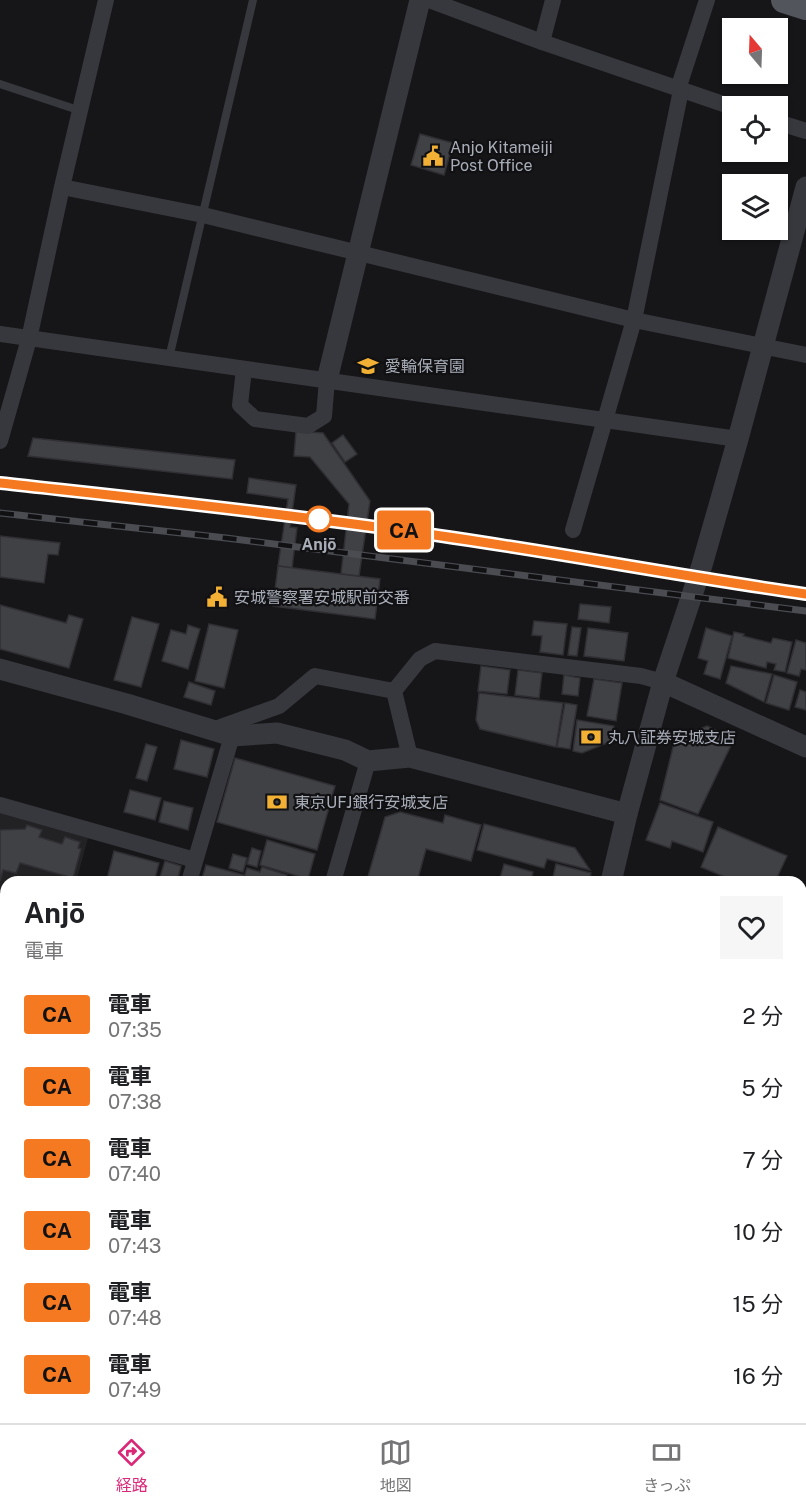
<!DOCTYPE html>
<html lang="ja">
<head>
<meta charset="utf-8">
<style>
  body { margin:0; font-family:"Public Sans","Noto Sans JP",sans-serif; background:#f6f6f6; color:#202124; height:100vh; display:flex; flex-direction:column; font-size:22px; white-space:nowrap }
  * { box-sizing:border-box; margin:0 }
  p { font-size:20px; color:#757577 }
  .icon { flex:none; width:33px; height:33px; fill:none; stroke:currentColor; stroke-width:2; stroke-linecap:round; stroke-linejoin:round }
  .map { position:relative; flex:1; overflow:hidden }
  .sheet { position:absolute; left:0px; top:876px; width:807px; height:548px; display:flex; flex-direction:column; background:#fff; border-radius:18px 18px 0 0; box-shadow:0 2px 4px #0004 }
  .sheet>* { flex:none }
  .badge { padding:0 12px; border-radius:4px; font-size:21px; line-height:39px }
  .needle { width:39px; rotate:341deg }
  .controls { position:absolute; left:722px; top:18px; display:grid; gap:12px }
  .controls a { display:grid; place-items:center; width:66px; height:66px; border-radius:0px; background:#fff; box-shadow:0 2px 4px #0004; font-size:30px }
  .map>.badge { position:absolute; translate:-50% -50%; box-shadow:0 0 0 3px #fff }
  .round { display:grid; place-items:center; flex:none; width:63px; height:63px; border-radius:0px; background:#f6f6f6 }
  .headline { display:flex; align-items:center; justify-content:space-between; height:102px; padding:0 24px }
  h1 { font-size:28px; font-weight:700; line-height:45px }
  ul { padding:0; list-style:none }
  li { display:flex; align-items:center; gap:18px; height:72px; padding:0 24px }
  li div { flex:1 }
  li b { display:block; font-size:22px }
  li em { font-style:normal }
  li .badge { min-width:66px; font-weight:700; text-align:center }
  .tab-bar { display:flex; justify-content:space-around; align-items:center; height:84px; border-top:2px solid #e0e0e0; background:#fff; font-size:16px; color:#757577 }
  .tab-bar a { display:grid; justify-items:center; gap:3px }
  .tab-bar .on { color:#db2777 }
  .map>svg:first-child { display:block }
</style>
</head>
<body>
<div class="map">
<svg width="806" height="1423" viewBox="0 0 806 1423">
  <rect width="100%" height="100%" fill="#161618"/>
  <path fill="#222225" d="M0 813 88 838 76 882H6V930L0 929Z"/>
  <path fill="#1e261f" d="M801 978 806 980V1053L801 1051Z"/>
  <g fill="#404145" stroke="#303034" stroke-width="1.5">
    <path d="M420 134 453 143 444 175 411 165Z"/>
    <path d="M296 431 323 433 370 501 359 576 341 574 349 504 310 457 294 456Z"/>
    <path d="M343 435 357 454 345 462 332 443Z"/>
    <path d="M33 438 235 460 232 479 28 456Z"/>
    <path d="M249 478 296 485 290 527 297 528 292 568 278 566 288 499 247 493Z"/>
    <path d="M0 536 60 543 58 555 48 554 44 583 0 577Z"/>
    <path d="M278 566 380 579 375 619 273 606Z"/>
    <path d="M580 604 611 607 609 623 578 619Z"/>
    <path d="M0 605 66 623 69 615 83 619 69 668 0 649Z"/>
    <path d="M132 617 159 624 141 687 114 680Z"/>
    <path d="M534 621 567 624 563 655 540 652 542 636 532 635Z"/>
    <path d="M209 624 238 630 224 688 195 681Z"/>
    <path d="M188 625 200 629 188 669 162 661 171 630 186 634Z"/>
    <path d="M572 627 581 628 577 656 568 655Z"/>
    <path d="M588 628 628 633 624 661 584 656Z"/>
    <path d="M706 628 732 636 720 679 704 674 708 661 698 658Z"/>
    <path d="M734 632 744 634 743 636 771 643 773 638 792 642 785 672 774 670 776 664 767 662 766 668 728 658Z"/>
    <path d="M796 640 806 643V670L801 669 799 676 787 673Z"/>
    <path d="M481 666 510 670 507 694 478 691Z"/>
    <path d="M731 666 772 674 764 702 726 683Z"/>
    <path d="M518 670 542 673 539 698 515 695Z"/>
    <path d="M564 675 580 678 578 696 562 694Z"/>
    <path d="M774 675 797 682 789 710 766 703Z"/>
    <path d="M594 679 622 683 616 721 587 716Z"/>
    <path d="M189 682 215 691 211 705 184 697Z"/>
    <path d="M800 690 806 692V710L795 707Z"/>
    <path d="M479 693 563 703 556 747 480 729 476 720Z"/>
    <path d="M565 703 577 705 570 749 557 747Z"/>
    <path d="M577 720 614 726 612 741 582 753 573 751Z"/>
    <path d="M707 726 734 739 698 814 660 800 675 739Z"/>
    <path d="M181 740 214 749 207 777 174 769Z"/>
    <path d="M146 744 157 747 147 781 136 778Z"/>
    <path d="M235 758 335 786 317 850 217 822Z"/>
    <path d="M130 790 161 798 155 820 124 812Z"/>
    <path d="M164 801 193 808 188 830 159 822Z"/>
    <path d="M660 803 713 822 703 852 672 841 670 848 646 840Z"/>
    <path d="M400 812 443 823 445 815 481 825 471 861 426 849 417 882 367 880 385 817Z"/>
    <path d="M484 824 575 848 590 870 547 859 544 868 477 850Z"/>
    <path d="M27 825 42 830 39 837 62 844 65 837 80 842 78 848 81 849 73 878 20 863 16 873 3 870 0 881V830L25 829Z"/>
    <path d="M718 827 787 856 775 882H737L701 867Z"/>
    <path d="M267 840 315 854 308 879 260 865Z"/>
    <path d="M252 848 261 851 257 867 247 864Z"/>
    <path d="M114 851 159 863 154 882H117L107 879Z"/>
    <path d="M233 854 247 858 243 872 229 868Z"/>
    <path d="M165 861 181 866 177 882 160 877Z"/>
    <path d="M504 864 533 872 531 882H499Z"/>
    <path d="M556 864 591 873 589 882H552Z"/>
    <path d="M206 865 244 875 242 882H201Z"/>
    <path d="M262 867 287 875 284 882H258L244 877 247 868 260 872Z"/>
    <path d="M806 913V944L801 942V924Z"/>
    <path d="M0 1002 6 1004V1026L0 1047Z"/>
    <path d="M1 1101 6 1103V1143L0 1142Z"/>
    <path d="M0 1159 6 1160V1177L0 1175Z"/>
    <path d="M806 1196V1215L801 1213V1201L802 1202Z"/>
    <path d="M801 1254 806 1257V1267L801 1276Z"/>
    <path d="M801 1344 806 1348V1382L801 1388Z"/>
    <path d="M0 1359 6 1360V1380L0 1378Z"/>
    <path d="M0 1391 6 1392V1411H0Z"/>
    <path d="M215 1418H242L240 1423H233Z"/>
    <path d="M244 1418H266L284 1423H243Z"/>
    <path d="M446 1418H458L456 1423H437L439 1419 445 1421Z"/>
    <path d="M480 1418H504L502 1423Z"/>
    <path d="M580 1418H601L608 1422 576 1423Z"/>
  </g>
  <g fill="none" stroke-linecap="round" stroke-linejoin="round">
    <g stroke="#37383d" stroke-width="8">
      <path d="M0 84 81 111"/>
      <path d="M169 358 253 0"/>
    </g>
    <g stroke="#37383d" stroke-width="16">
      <path d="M429 0 542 42 732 107"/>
      <path d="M542 42 553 0"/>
      <path d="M678 89 707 0"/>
      <path d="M777 122 806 131"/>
      <path d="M62 187 203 215 634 320 806 355"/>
      <path d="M0 334 738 439"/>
      <path d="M244 369 240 405 255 419 308 426 324 416 327 380"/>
      <path d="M0 441 29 339 62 187 106 0"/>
      <path d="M573 530 634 320 681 90"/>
      <path d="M394 691 420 659 435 651 641 676 663 682"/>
      <path d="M215 729 279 706 315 676 394 691 410 757"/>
      <path d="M0 805 195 860"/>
      <path d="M189 882 232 736"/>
      <path d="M333 882 368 761"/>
      <path d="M0 942 6 944"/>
      <path d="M801 967 806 969"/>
      <path d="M801 1061 806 1063"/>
      <path d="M801 1174 806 1177"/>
      <path d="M0 1234 6 1233"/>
      <path d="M801 1417 806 1411"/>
      <path d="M628 1418 637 1423"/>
      <path d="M329 1419 337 1423"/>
      <path d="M517 1423 519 1418"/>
    </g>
    <g stroke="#37383d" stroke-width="21">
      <path d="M327 380 420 0"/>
      <path d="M0 669 127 704 232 736 277 733 345 750 368 761 410 757 627 814"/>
      <path d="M663 682 806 747"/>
      <path d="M611 882 627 814 663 682 702 565 738 439 806 187"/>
      <path d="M0 1072 6 1074"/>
      <path d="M801 1311 806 1314"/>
      <path d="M183 1423 184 1418"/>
    </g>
    <path stroke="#53555c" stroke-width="26" d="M784 0 806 7"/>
    <g stroke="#4a4c52" stroke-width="7">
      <g id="rail">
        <path d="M0 483 228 507 405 530 806 594"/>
        <path d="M0 513 226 538 806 611"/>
      </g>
    </g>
    <use href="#rail" stroke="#111113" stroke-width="4.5" stroke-dasharray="14" stroke-linecap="butt"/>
  </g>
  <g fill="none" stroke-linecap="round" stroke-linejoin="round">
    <g stroke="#fff" stroke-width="14">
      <path id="line" d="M0 483C136 498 271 512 406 531 540 549 672 575 806 594"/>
    </g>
    <use href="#line" stroke="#f47921" stroke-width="9"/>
  </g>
  <defs>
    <g id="civic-bare" transform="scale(1.62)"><path d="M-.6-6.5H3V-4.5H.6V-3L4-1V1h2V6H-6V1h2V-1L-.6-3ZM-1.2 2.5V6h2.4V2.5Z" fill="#f2b134" stroke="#111113" stroke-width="2.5" paint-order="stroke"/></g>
    <g id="school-bare" transform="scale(1.62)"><path d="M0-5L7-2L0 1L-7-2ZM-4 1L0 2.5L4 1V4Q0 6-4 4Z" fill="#f2b134" stroke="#111113" stroke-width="2.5" paint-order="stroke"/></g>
    <g id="bank-bare" transform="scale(1.62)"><path d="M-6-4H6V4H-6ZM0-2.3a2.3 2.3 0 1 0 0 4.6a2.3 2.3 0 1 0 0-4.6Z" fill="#f2b134" stroke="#111113" stroke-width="2.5" paint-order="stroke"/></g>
  </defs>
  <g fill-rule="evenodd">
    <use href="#civic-bare" x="433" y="156"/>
    <use href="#school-bare" x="368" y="366"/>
    <use href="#civic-bare" x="217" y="597"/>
    <use href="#bank-bare" x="591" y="737"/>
    <use href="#bank-bare" x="277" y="802"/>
  </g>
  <circle fill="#fff" stroke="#f47921" stroke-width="3" cx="319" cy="519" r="12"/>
  <g text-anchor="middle" stroke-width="4.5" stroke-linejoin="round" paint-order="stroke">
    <g font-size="16" fill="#a8adb8" stroke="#111113" text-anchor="start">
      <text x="450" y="153">Anjo Kitameiji<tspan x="450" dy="18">Post Office</tspan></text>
      <text x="385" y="372">愛輪保育園</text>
      <text x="234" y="603">安城警察署安城駅前交番</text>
      <text x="608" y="743">丸八証券安城支店</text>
      <text x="294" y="808">東京UFJ銀行安城支店</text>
    </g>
    <g font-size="16" font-weight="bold" fill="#a8adb8" stroke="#111113">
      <text x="319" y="550">Anjō</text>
    </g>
  </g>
</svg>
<div class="controls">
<a><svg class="needle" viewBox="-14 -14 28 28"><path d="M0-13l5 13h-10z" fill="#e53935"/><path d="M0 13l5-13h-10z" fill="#757577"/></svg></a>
<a><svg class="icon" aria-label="locate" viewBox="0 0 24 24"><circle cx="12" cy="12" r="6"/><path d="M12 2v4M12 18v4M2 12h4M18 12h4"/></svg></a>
<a><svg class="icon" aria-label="layers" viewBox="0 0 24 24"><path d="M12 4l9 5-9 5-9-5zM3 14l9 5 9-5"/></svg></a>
</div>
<b class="badge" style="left:404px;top:530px;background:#f47921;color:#111">CA</b>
<section class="sheet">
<div class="headline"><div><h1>Anjō</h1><p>電車</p></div><a class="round"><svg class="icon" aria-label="heart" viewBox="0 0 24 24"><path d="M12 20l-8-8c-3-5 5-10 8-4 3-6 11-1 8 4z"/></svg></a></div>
<ul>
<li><span class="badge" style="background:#f47921;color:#111">CA</span><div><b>電車</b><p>07:35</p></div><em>2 分</em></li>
<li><span class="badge" style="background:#f47921;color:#111">CA</span><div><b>電車</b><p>07:38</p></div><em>5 分</em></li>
<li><span class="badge" style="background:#f47921;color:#111">CA</span><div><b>電車</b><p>07:40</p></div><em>7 分</em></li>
<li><span class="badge" style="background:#f47921;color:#111">CA</span><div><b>電車</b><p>07:43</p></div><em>10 分</em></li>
<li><span class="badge" style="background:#f47921;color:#111">CA</span><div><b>電車</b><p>07:48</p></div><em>15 分</em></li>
<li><span class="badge" style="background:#f47921;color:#111">CA</span><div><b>電車</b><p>07:49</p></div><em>16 分</em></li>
</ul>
</section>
</div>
<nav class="tab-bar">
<a class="on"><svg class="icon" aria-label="directions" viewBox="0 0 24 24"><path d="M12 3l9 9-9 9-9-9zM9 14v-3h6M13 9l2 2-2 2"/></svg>経路</a>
<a><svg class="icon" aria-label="map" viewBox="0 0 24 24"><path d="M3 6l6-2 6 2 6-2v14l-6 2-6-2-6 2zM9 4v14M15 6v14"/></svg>地図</a>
<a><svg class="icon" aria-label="tickets" viewBox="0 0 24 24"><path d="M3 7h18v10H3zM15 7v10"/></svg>きっぷ</a>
</nav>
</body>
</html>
